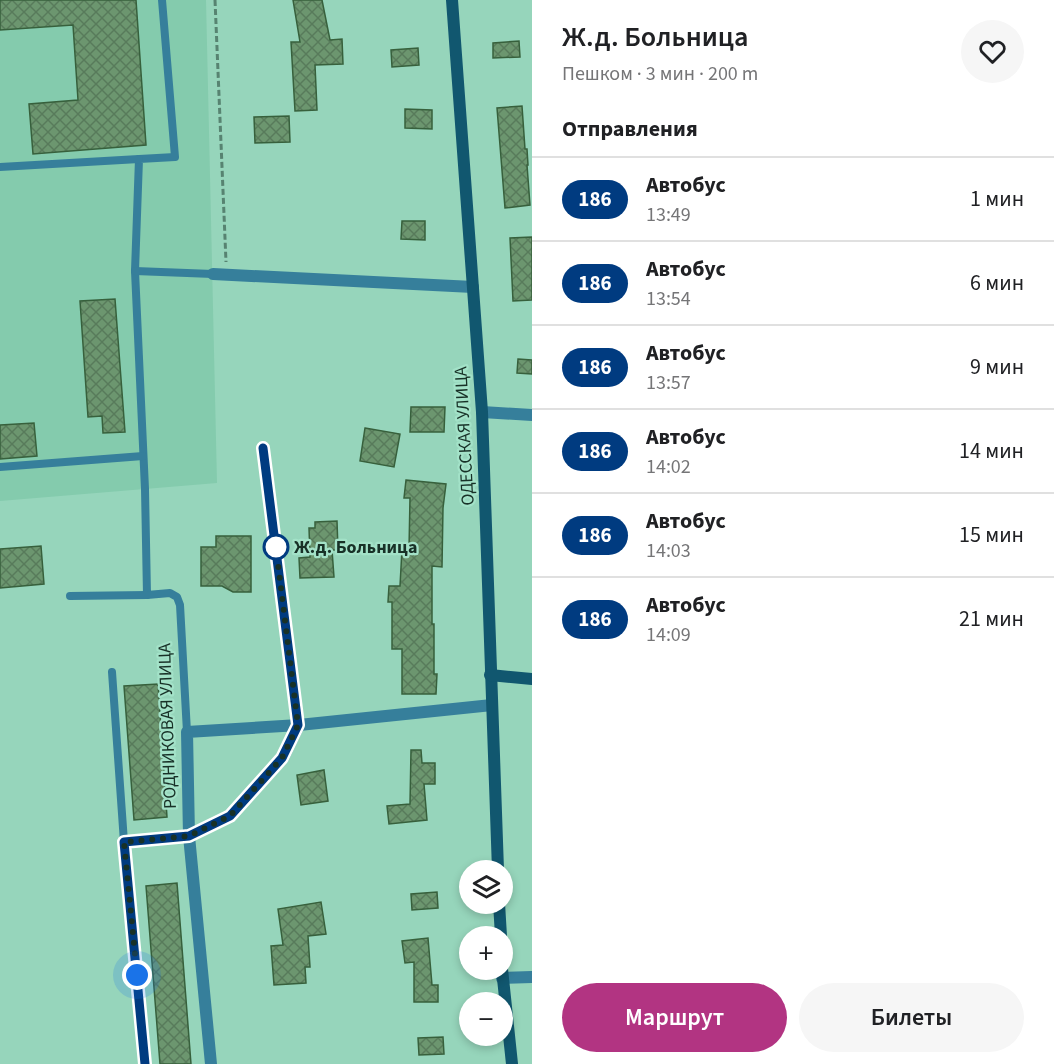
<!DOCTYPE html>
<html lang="ru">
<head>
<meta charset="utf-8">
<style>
  body { margin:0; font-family:"Source Sans 3",sans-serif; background:#f6f6f6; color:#202124; height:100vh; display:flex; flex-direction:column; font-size:22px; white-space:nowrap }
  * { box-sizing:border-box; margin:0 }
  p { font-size:20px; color:#757577 }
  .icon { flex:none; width:33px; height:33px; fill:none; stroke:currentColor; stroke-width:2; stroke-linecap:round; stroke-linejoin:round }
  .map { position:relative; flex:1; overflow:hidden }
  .panel { display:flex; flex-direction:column; background:#fff; width:522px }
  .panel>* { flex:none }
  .badge { padding:0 12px; border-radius:20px; font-size:21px; line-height:39px }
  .buttons { position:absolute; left:459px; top:860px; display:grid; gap:12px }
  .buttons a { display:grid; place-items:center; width:54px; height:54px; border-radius:50%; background:#fff; box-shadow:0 3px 9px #0003; font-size:30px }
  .you { position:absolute; width:30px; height:30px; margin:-15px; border:4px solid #fff; border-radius:50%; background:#1a73e8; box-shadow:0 0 0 9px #1a73e833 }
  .map>.badge { position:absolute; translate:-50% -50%; box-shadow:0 0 0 3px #fff }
  h2 { padding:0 30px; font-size:22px; line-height:54px }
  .round { display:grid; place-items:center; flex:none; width:63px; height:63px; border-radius:32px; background:#f6f6f6 }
  .headline { display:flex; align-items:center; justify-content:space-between; height:102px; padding:0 30px }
  h1 { font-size:28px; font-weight:600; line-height:45px }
  .button { display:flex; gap:12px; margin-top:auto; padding:12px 30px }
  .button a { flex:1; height:69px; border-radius:36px; background:#b23482; color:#fff; font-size:24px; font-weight:600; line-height:69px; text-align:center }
  .button a+a { background:#f6f6f6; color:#202124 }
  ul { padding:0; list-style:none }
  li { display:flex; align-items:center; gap:18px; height:84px; padding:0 30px; border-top:2px solid #e0e0e0 }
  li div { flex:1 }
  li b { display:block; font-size:22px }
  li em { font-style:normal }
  li .badge { min-width:66px; font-weight:700; text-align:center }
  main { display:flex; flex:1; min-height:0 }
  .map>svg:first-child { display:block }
</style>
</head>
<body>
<main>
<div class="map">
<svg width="532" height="1064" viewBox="0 0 532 1064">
  <defs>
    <pattern id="building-cross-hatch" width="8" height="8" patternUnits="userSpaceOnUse" patternTransform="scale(1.5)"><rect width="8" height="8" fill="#6c966f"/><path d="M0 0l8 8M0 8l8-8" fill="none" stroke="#587b5b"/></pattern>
  </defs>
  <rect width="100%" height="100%" fill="#96d5bb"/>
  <path fill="#84cbad" d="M0 0H206L217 483 0 501Z"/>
  <g fill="url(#building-cross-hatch)" stroke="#37603c" stroke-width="1.5">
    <path d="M0 0H136L146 145 33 154 29 104 78 100 73 25 0 30Z"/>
    <path d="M293 0H322L330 40 342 39 343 64 315 65 317 110 295 111 291 42H300Z"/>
    <path d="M519 41 520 57 493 58V43Z"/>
    <path d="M418 48 419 65 392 67 391 50Z"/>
    <path d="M522 106 525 149H527L528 165H527L530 205 505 208 497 108Z"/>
    <path d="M405 109 432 110V129L405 128Z"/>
    <path d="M289 116 290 142 255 143 254 117Z"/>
    <path d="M402 221H425V240L401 239Z"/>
    <path d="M532 237V300L513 301 510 238Z"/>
    <path d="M115 299 125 432 103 433 102 416 88 417 80 301Z"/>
    <path d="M518 359 532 360V374L517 373Z"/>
    <path d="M411 407H445L444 432H410Z"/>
    <path d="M34 423 37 456 0 459V425Z"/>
    <path d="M365 428 400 434 394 467 360 461Z"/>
    <path d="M406 480 446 484 443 508 442 567 432 566V624H434V674H437L436 694H402V649H392V602H388L389 586H400L402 549H409L410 498H404Z"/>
    <path d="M337 521 338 550H332L334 577 300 578 299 558 310 557 309 528H315V522Z"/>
    <path d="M216 536H251V592H233L222 586H201V547H216Z"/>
    <path d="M41 546 44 584 0 588V549Z"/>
    <path d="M158 684 167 817 134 820 124 686Z"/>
    <path d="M411 750H421L422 763H435V784H424L427 820 389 824 387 806 410 804Z"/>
    <path d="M324 770 328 801 301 805 297 775Z"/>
    <path d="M177 883 191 1064H160L146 886Z"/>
    <path d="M437 892 438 908 412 910 411 894Z"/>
    <path d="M321 902 326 934 308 936 310 967H305L306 983 274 985 271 946 283 945 278 909Z"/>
    <path d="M428 938 432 985H438V1002H414V962L405 963 402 941Z"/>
    <path d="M443 1037 444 1054 419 1055 418 1038Z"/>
  </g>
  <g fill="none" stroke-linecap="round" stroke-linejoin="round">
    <path stroke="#578371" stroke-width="3" stroke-dasharray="6 3" stroke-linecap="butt" d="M215 0 226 262"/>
    <g stroke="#367f9b" stroke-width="8">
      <path d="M162 0 175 157 139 159 135 271 145 489 147 595 170 593 177 597 180 605 187 732"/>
      <path d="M0 167 139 159"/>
      <path d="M135 271 213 274"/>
      <path d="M263 448 299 725"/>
      <path d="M0 467 143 456"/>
      <path d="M70 596 147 595"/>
      <path d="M112 672 124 842 145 1064"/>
      <path d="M124 842 189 836"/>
    </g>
    <g stroke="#367f9b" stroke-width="12">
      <path d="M213 274 473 287"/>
      <path d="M482 412 532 415"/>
      <path d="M189 836 230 816 283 758 299 725"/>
      <path d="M502 978 532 977"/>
      <path d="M211 1064 189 836 187 732 299 725 492 705"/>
    </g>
    <g stroke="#11576f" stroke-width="12">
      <path d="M452 0 482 412 498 870"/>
      <path d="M490 675 532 679"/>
      <path d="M499 903 501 936"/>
      <path d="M502 969 512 1064"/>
    </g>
  </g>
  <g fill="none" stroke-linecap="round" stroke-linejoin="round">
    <g stroke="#fff" stroke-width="14">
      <path id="line" d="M145 1064 124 842 189 836 230 816 282 758 298 725 263 448"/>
    </g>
    <use href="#line" stroke="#003b80" stroke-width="9"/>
    <path stroke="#183127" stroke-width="6" stroke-dasharray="0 10.8" d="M137 975 124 842 189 836 230 816 282 758 298 725 275 540 276 547"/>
  </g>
  <circle fill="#fff" stroke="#003b80" stroke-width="3" cx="276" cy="547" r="12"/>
  <g text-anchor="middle" stroke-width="4.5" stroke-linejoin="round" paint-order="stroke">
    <g font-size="18" fill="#183127" stroke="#a3e2c8">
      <text transform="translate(464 436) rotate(-93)" y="6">ОДЕССКАЯ УЛИЦА</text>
      <text transform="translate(167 726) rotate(-92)" y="6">РОДНИКОВАЯ УЛИЦА</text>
    </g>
    <g font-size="18" font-weight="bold" fill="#183127" stroke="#a3e2c8" text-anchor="start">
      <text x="294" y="553">Ж.д. Больница</text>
    </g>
  </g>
</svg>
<div class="buttons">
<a><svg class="icon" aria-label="layers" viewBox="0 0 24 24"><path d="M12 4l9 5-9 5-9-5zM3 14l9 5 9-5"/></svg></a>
<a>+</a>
<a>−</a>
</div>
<div class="you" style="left:137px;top:975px"></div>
</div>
<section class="panel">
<div class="headline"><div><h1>Ж.д. Больница</h1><p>Пешком · 3 мин · 200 m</p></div><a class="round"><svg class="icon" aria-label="heart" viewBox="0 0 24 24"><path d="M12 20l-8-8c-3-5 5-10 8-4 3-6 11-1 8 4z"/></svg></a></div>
<h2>Отправления</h2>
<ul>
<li><span class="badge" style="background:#003b80;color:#fff">186</span><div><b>Автобус</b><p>13:49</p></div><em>1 мин</em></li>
<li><span class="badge" style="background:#003b80;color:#fff">186</span><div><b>Автобус</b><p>13:54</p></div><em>6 мин</em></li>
<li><span class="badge" style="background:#003b80;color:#fff">186</span><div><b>Автобус</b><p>13:57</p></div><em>9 мин</em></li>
<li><span class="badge" style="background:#003b80;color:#fff">186</span><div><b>Автобус</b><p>14:02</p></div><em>14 мин</em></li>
<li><span class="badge" style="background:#003b80;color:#fff">186</span><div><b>Автобус</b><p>14:03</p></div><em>15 мин</em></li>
<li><span class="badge" style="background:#003b80;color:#fff">186</span><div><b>Автобус</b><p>14:09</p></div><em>21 мин</em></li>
</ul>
<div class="button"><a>Маршрут</a><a>Билеты</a></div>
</section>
</main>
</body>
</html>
